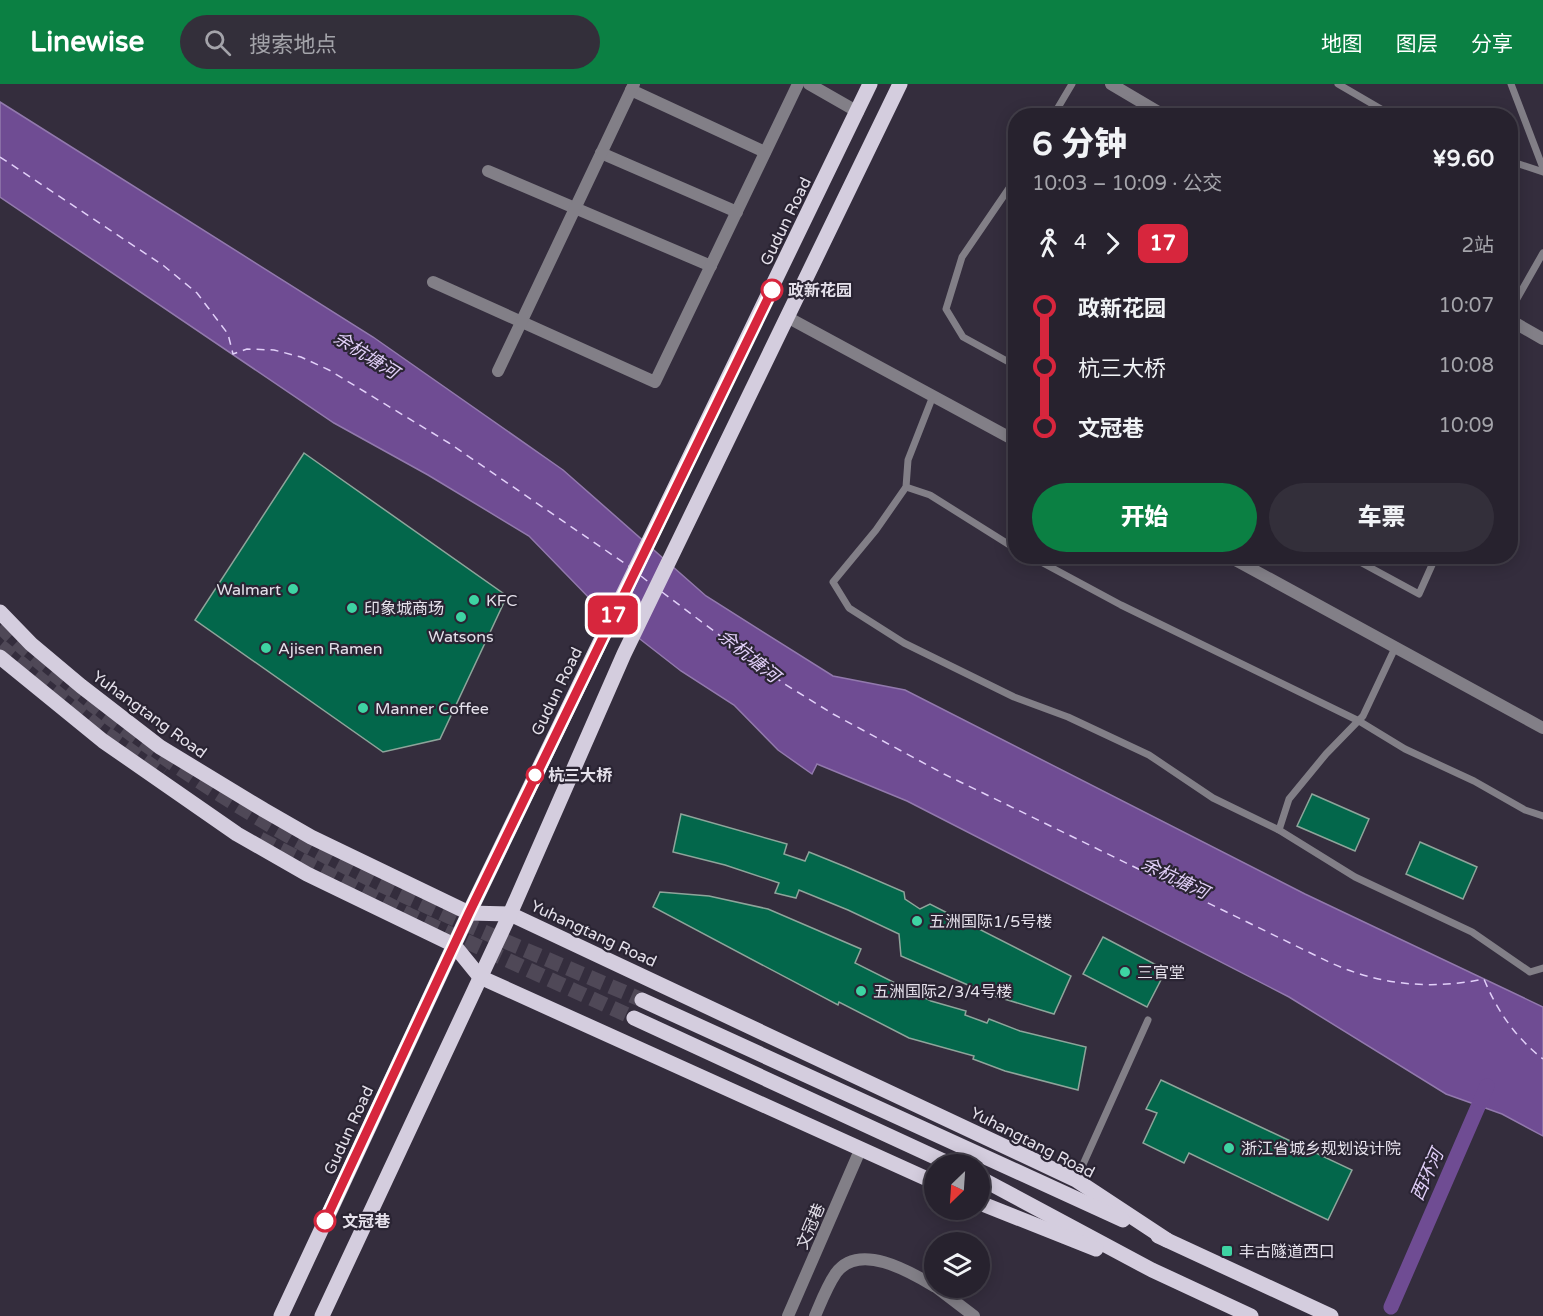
<!DOCTYPE html>
<html lang="zh">
<head>
<meta charset="utf-8">
<style>
  body { margin:0; font-family:"Varela Round","Noto Sans SC",sans-serif; background:#332f3a; color:#f1f3f6; height:100vh; display:flex; flex-direction:column; font-size:22px; white-space:nowrap }
  * { box-sizing:border-box; margin:0 }
  p { font-size:20px; color:#a4a4aa }
  .icon { flex:none; width:33px; height:33px; fill:none; stroke:currentColor; stroke-width:2; stroke-linecap:round; stroke-linejoin:round }
  .map { position:relative; flex:1; overflow:hidden }
  .sheet { position:absolute; left:1008px; top:24px; width:510px; height:456px; display:flex; flex-direction:column; background:#27222e; border-radius:24px; box-shadow:0 3px 15px #0003,0 0 0 2px #433f4a }
  .sheet>* { flex:none }
  .badge { padding:0 12px; border-radius:9px; font-size:21px; line-height:39px }
  .needle { width:39px; rotate:205deg }
  .buttons { position:absolute; left:924px; top:1070px; display:grid; gap:12px }
  .buttons a { display:grid; place-items:center; width:66px; height:66px; border-radius:50%; background:#27222e; box-shadow:0 3px 15px #0003,0 0 0 2px #433f4a; font-size:30px }
  .map>.badge { position:absolute; translate:-50% -50%; box-shadow:0 0 0 3px #fff }
  .legs { display:flex; align-items:center; gap:9px; height:66px; padding:0 24px; font-size:20px }
  .legs p { margin-inline-start:auto }
  .summary { display:flex; align-items:center; justify-content:space-between; height:102px; padding:0 24px }
  h1 { font-size:33px; font-weight:800; line-height:45px }
  .action { display:flex; gap:12px; margin-top:auto; padding:12px 24px }
  .action a { flex:1; height:69px; border-radius:36px; background:#0b8043; color:#fff; font-size:24px; font-weight:800; line-height:69px; text-align:center }
  .action a+a { background:#332f3a; color:#f1f3f6 }
  ul { padding:0 24px; list-style:none }
  li { display:flex; align-items:center; gap:21px; height:60px; font-size:22px }
  li i { display:grid; place-items:center; width:9px; height:100%; margin:0 8px; background:currentColor }
  li i::after { content:''; width:15px; height:15px; margin:-8px; border:4px solid; border-radius:50%; background:#27222e }
  li p { margin-inline-start:auto }
  li:first-child i { background:linear-gradient(#0000 50%,currentColor 0) }
  li:last-child i { background:linear-gradient(currentColor 50%,#0000 0) }
  header { display:flex; align-items:center; gap:36px; box-sizing:border-box; height:84px; padding:0 30px; background:#0b8043; color:#fff }
  header strong { font-size:28px }
  nav { display:flex; gap:33px; margin-inline-start:auto; font-size:21px }
  .search { width:420px; height:54px; background:#332f3a; display:flex; align-items:center; gap:15px; box-sizing:border-box; padding:0 21px; border-radius:33px; color:#a4a4aa; font-size:22px }
  .map>svg:first-child { display:block }
</style>
</head>
<body>
<header>
<strong>Linewise</strong>
<div class="search"><svg class="icon" aria-label="search" viewBox="0 0 24 24"><circle cx="10" cy="10" r="6"/><path d="M15 15l6 6"/></svg>搜索地点</div>
<nav><a>地图</a><a>图层</a><a>分享</a></nav>
</header>
<div class="map">
<svg width="1543" height="1232" viewBox="0 0 1543 1232">
  <rect width="100%" height="100%" fill="#342d3d"/>
  <path fill="#6f4c93" stroke="#9279ad" stroke-width="1.5" d="M0 18 373 253 563 386 706 512 833 592 905 606 1305 810 1543 923V1052L1502 1030 1446 1010 1289 913 907 717 817 680 812 690 778 666 734 621 681 587 595 520 529 452 428 391 334 339 0 113Z"/>
  <g fill="none" stroke-linecap="round" stroke-linejoin="round">
    <path stroke="#6f4c93" stroke-width="15" d="M1391 1223 1487 1002"/>
    <g stroke="#e2d0f9" stroke-width="1.5" stroke-dasharray="8 6" stroke-linecap="butt">
      <path d="M0 73 164 182 197 209 228 250 233 270 247 265 274 266 301 273 329 286 449 359 630 483"/>
      <path d="M641 492 651 500"/>
      <path d="M662 508 783 599 833 630 944 690 1331 879C1380 901 1431 906 1484 895 1497 927 1516 954 1543 975"/>
    </g>
  </g>
  <g fill="#03674b" stroke="#8ea59b" stroke-width="1.5">
    <path d="M304 369 507 512 440 655 383 668 195 536Z"/>
    <path d="M1312 710 1369 735 1355 767 1297 742Z"/>
    <path d="M681 730 787 760 784 770 805 777 809 768 846 783 904 808 905 815 920 825 930 820 1071 892 1054 930 991 911 901 872 899 850 848 826 799 806 796 814 775 809 779 799 725 781 673 768Z"/>
    <path d="M1420 758 1477 783 1463 815 1406 790Z"/>
    <path d="M660 808 709 812 768 825 861 865 855 879 931 917 966 927 965 931 987 939 989 935 1020 947 1086 963 1078 1006 1005 987 973 975 974 972 909 954 839 918 838 921 653 823Z"/>
    <path d="M1103 853 1166 886 1147 923 1083 890Z"/>
    <path d="M1161 996 1352 1086 1328 1136 1189 1069 1184 1079 1143 1059 1157 1029 1146 1025Z"/>
  </g>
  <g fill="none" stroke-linecap="round" stroke-linejoin="round">
    <g stroke="#4f4857" stroke-width="15" stroke-dasharray="15 8" stroke-linecap="butt">
      <path d="M0 542C29 571 61 596 93 621 194 700 306 767 422 820 495 854 569 884 642 916"/>
      <path d="M0 562 104 648 163 690"/>
      <path d="M260 755 409 831 634 934"/>
    </g>
    <g stroke="#827f87" stroke-width="7">
      <path d="M1338 0 1393 32"/>
      <path d="M1511 0 1543 84"/>
      <path d="M1053 32 1072 0"/>
      <path d="M1510 77 1543 88"/>
      <path d="M1016 94 962 173 946 225 963 253 1016 282"/>
      <path d="M1510 227 1543 169"/>
      <path d="M933 312 908 376 906 403 876 446 833 498 849 524 904 559 1014 613 1068 633 1149 671 1213 714 1279 746 1355 793 1472 848 1530 888 1543 884"/>
      <path d="M906 403 930 411 1016 465"/>
      <path d="M1030 472 1121 521 1359 637 1405 665 1474 697 1525 726 1543 732"/>
      <path d="M1349 472 1419 510 1436 472"/>
      <path d="M1279 746 1289 715 1326 670 1363 632 1395 564"/>
      <path d="M1076 1096 1148 936"/>
    </g>
    <g stroke="#827f87" stroke-width="12">
      <path d="M809 0 858 28"/>
      <path d="M1111 0 1165 32"/>
      <path d="M631 6 765 68"/>
      <path d="M601 69 737 128"/>
      <path d="M488 87 711 182"/>
      <path d="M433 198 655 298 798 0"/>
      <path d="M787 233 1016 357"/>
      <path d="M1510 236 1543 255"/>
      <path d="M498 287 634 0"/>
      <path d="M1228 472 1543 644"/>
      <path d="M936 1203 974 1232"/>
      <path d="M788 1232 861 1064"/>
      <path d="M815 1232C821 1218 827 1202 836 1189 859 1158 909 1187 934 1202"/>
    </g>
    <g stroke="#d4cdde" stroke-width="15">
      <path d="M0 528 31 560 81 602 160 663 264 726 311 753 469 829 510 830 1076 1096 1167 1156"/>
      <path d="M0 573 103 657 237 750 307 790 454 861 480 893 934 1098"/>
      <path d="M642 916 1123 1136"/>
      <path d="M634 934 950 1080"/>
      <path d="M980 1094 1152 1186 1251 1232"/>
      <path d="M980 1119 1096 1165"/>
      <path d="M1158 1152 1331 1232"/>
      <path d="M281 1232 469 829 870 0"/>
      <path d="M322 1232 510 830 624 570 900 0"/>
    </g>
  </g>
  <g fill="none" stroke-linecap="round" stroke-linejoin="round">
    <g stroke="#fff" stroke-width="14">
      <path id="line-1" d="M325 1137 469 829 772 206"/>
    </g>
    <use href="#line-1" stroke="#d7263d" stroke-width="9"/>
  </g>
  <g fill="#fff" stroke="#d7263d" stroke-width="3">
    <circle cx="772" cy="206" r="10"/>
    <circle cx="535" cy="691" r="8"/>
    <circle cx="325" cy="1137" r="10"/>
  </g>
  <g fill="#3ed4a3" stroke="#2a2433" stroke-width="2">
    <circle cx="293" cy="505" r="6"/>
    <circle cx="474" cy="516" r="6"/>
    <circle cx="352" cy="524" r="6"/>
    <circle cx="461" cy="533" r="6"/>
    <circle cx="266" cy="564" r="6"/>
    <circle cx="363" cy="624" r="6"/>
    <circle cx="917" cy="837" r="6"/>
    <circle cx="1125" cy="888" r="6"/>
    <circle cx="861" cy="907" r="6"/>
    <circle cx="1229" cy="1064" r="6"/>
    <rect x="1221" y="1161" width="12" height="12" rx="3"/>
  </g>
  <g text-anchor="middle" stroke-width="4.5" stroke-linejoin="round" paint-order="stroke">
    <g font-size="16" fill="#e5e1eb" stroke="#2a2433">
      <text transform="translate(785 137) rotate(-64)" y="6">Gudun Road</text>
      <text transform="translate(556 607) rotate(-64)" y="6">Gudun Road</text>
      <text transform="translate(150 630) rotate(36)" y="6">Yuhangtang Road</text>
      <text transform="translate(594 849) rotate(25)" y="6">Yuhangtang Road</text>
      <text transform="translate(348 1046) rotate(-65)" y="6">Gudun Road</text>
      <text transform="translate(1033 1058) rotate(27)" y="6">Yuhangtang Road</text>
      <text transform="translate(810 1142) rotate(-67)" y="6">文冠巷</text>
    </g>
    <g font-size="16" font-weight="bold" fill="#e5e1eb" stroke="#2a2433" text-anchor="start">
      <text x="788" y="212">政新花园</text>
      <text x="548" y="697">杭三大桥</text>
      <text x="342" y="1143">文冠巷</text>
    </g>
    <g font-size="16" fill="#e5e1eb" stroke="#2a2433" text-anchor="start">
      <text x="281" y="511" text-anchor="end">Walmart</text>
      <text x="486" y="522">KFC</text>
      <text x="364" y="530">印象城商场</text>
      <text x="461" y="558" text-anchor="middle">Watsons</text>
      <text x="278" y="570">Ajisen Ramen</text>
      <text x="375" y="630">Manner Coffee</text>
      <text x="929" y="843">五洲国际1/5号楼</text>
      <text x="1137" y="894">三官堂</text>
      <text x="873" y="913">五洲国际2/3/4号楼</text>
      <text x="1241" y="1070">浙江省城乡规划设计院</text>
      <text x="1239" y="1173">丰古隧道西口</text>
    </g>
    <g font-size="18" font-style="italic" fill="#e2d0f9" stroke="#2a2433">
      <text transform="translate(366 271) rotate(32)" y="6">余杭塘河</text>
      <text transform="translate(749 572) rotate(39)" y="6">余杭塘河</text>
      <text transform="translate(1175 794) rotate(26)" y="6">余杭塘河</text>
      <text transform="translate(1427 1091) rotate(-66)" y="6">西环河</text>
    </g>
  </g>
</svg>
<div class="buttons">
<a><svg class="needle" viewBox="-14 -14 28 28"><path d="M0-13l5 13h-10z" fill="#e53935"/><path d="M0 13l5-13h-10z" fill="#a4a4aa"/></svg></a>
<a><svg class="icon" aria-label="layers" viewBox="0 0 24 24"><path d="M12 4l9 5-9 5-9-5zM3 14l9 5 9-5"/></svg></a>
</div>
<b class="badge" style="left:613px;top:531px;background:#d7263d;color:#fff">17</b>
<section class="sheet">
<div class="summary"><div><h1>6 分钟</h1><p>10:03 – 10:09 · 公交</p></div><b>¥9.60</b></div>
<div class="legs"><svg class="icon" aria-label="walk" viewBox="0 0 24 24"><circle cx="13" cy="4" r="2"/><path d="M13 8l-2 6 4 7M11 14l-3 7M7 12l3-4h3l4 4"/></svg>4<svg class="icon" aria-label="forward" viewBox="0 0 24 24"><path d="M9 5l7 7-7 7"/></svg><b class="badge" style="background:#d7263d;color:#fff">17</b><p>2站</p></div>
<ul>
<li><i style="color:#d7263d"></i><b>政新花园</b><p>10:07</p></li>
<li><i style="color:#d7263d"></i><span>杭三大桥</span><p>10:08</p></li>
<li><i style="color:#d7263d"></i><b>文冠巷</b><p>10:09</p></li>
</ul>
<div class="action"><a>开始</a><a>车票</a></div>
</section>
</div>
</body>
</html>
